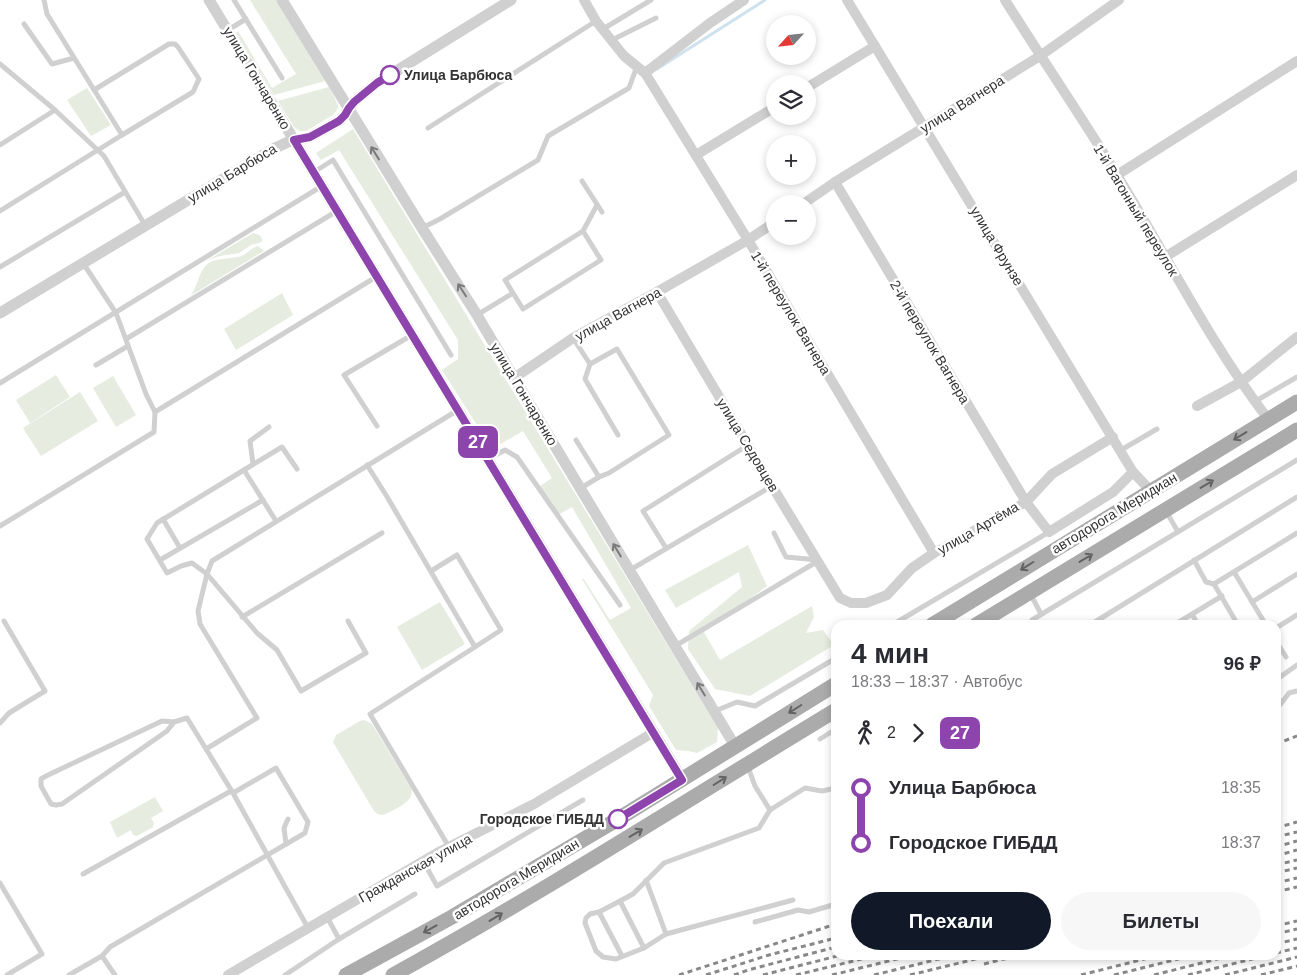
<!DOCTYPE html>
<html lang="ru">
<head>
<meta charset="utf-8">
<style>
  body { margin:0; font-family:Arial,sans-serif; background:#f7f7f7; color:#2b2b33; height:100vh; display:flex; flex-direction:column; font-size:19px; white-space:nowrap }
  * { box-sizing:border-box; margin:0 }
  p { font-size:16px; color:#7c7c81 }
  .icon { flex:none; width:28px; height:28px; fill:none; stroke:currentColor; stroke-width:2; stroke-linecap:round; stroke-linejoin:round }
  .map { position:relative; flex:1; overflow:hidden }
  .sheet { position:absolute; left:831px; top:620px; width:450px; height:340px; display:flex; flex-direction:column; background:#fff; border-radius:15px; box-shadow:0 2px 8px #0003 }
  .sheet>* { flex:none }
  .badge { padding:0 10px; border-radius:8px; font-size:18px; line-height:32px }
  .needle { width:32px; rotate:243deg }
  .tools { position:absolute; left:766px; top:15px; display:grid; gap:10px }
  .tools a { display:grid; place-items:center; width:50px; height:50px; border-radius:50%; background:#fff; box-shadow:0 2px 8px #0003; font-size:25px }
  .map>.badge { position:absolute; translate:-50% -50%; box-shadow:0 0 0 2px #fff }
  .legs { display:flex; align-items:center; gap:8px; height:55px; padding:0 20px; font-size:16px }
  .legs p { margin-inline-start:auto }
  .head { display:flex; align-items:center; justify-content:space-between; height:85px; padding:0 20px }
  h1 { font-size:28px; font-weight:800; line-height:38px }
  .cta { display:flex; gap:10px; margin-top:auto; padding:10px 20px }
  .cta a { flex:1; height:58px; border-radius:30px; background:#111827; color:#fff; font-size:20px; font-weight:800; line-height:58px; text-align:center }
  .cta a+a { background:#f7f7f7; color:#2b2b33 }
  ul { padding:0 20px; list-style:none }
  li { display:flex; align-items:center; gap:18px; height:55px; font-size:19px }
  li i { display:grid; place-items:center; width:8px; height:100%; margin:0 6px; background:currentColor }
  li i::after { content:''; width:12px; height:12px; margin:-6px; border:4px solid; border-radius:50%; background:#fff }
  li p { margin-inline-start:auto }
  li:first-child i { background:linear-gradient(#0000 50%,currentColor 0) }
  li:last-child i { background:linear-gradient(currentColor 50%,#0000 0) }
  .map>svg:first-child { display:block }
</style>
</head>
<body>
<div class="map">
<svg width="1297" height="975" viewBox="0 0 1297 975">
  <rect width="100%" height="100%" fill="#fff"/>
  <g fill="#e6ecdf">
    <path d="M250 0H276L325 81 274 95 236 33 238 31 272 88 296 74Z"/>
    <path d="M329 87 338 105V108L333 115 306 131H300L294 127 278 101Z"/>
    <path d="M87 88 111 125 91 136 67 100Z"/>
    <path d="M353 129 718 728 717 742 697 753 689 751 676 750 649 706 653 695 582 579 583 578 610 620 631 608 572 507 558 515 540 486 552 478 523 431 492 449 442 370 458 359V340L339 150 321 160 316 153Z"/>
    <path d="M253 233C258 234 263 236 262 242L251 245 239 253 220 256 208 260Z"/>
    <path d="M258 246 264 251 190 296C198 287 197 277 204 268 212 256 229 260 241 256 247 254 251 248 258 246Z"/>
    <path d="M282 293 293 315 236 350 224 329Z"/>
    <path d="M56 375 70 397 30 423 16 400Z"/>
    <path d="M113 376 136 415 116 427 93 388Z"/>
    <path d="M80 392 98 421 41 456 23 428Z"/>
    <path d="M748 545 767 586 704 632 720 660 812 606 814 617 806 633 823 630 834 645 750 696 715 689 688 649 689 631 742 587 739 572 676 608 665 590Z"/>
    <path d="M440 602 465 644 422 670 397 627Z"/>
    <path d="M364 720 372 724 411 788C412 791 412 792 411 796 410 802 387 815 381 815 377 814 377 813 374 811L333 742 336 735 360 721Z"/>
    <path d="M155 797 163 811 151 818 154 823 153 827 137 836 133 835 131 830 117 838 110 822Z"/>
  </g>
  <g fill="none" stroke-linecap="round" stroke-linejoin="round">
    <path stroke="#cfe2ee" stroke-width="3" d="M657 69 765 0"/>
    <g stroke="#d0d0d0" stroke-width="5">
      <path d="M234 0 282 78"/>
      <path d="M24 24 52 64 74 58"/>
      <path d="M603 29 651 0"/>
      <path d="M228 30 246 19"/>
      <path d="M612 40 656 18"/>
      <path d="M0 64 55 110 104 156 145 225"/>
      <path d="M94 90 169 44H175L178 47 199 79 193 92 122 135"/>
      <path d="M428 128 596 21"/>
      <path d="M0 145 55 110"/>
      <path d="M314 172 333 160 451 355"/>
      <path d="M582 181 602 212"/>
      <path d="M0 211 122 135 47 14 44 0"/>
      <path d="M422 228 440 219 538 160 548 136 629 88 637 66"/>
      <path d="M583 231 597 205"/>
      <path d="M0 267 125 192"/>
      <path d="M477 315 513 293 505 280 583 231 601 260 523 309 513 293"/>
      <path d="M573 338 590 364 617 349 669 435 609 473 599 477 581 488"/>
      <path d="M126 339 337 211"/>
      <path d="M590 364 585 379 618 435"/>
      <path d="M96 365 128 346"/>
      <path d="M0 383 322 186"/>
      <path d="M1254 402 1297 377"/>
      <path d="M155 412 376 277"/>
      <path d="M377 426 344 375 412 335"/>
      <path d="M576 440 599 477"/>
      <path d="M1121 450 1157 429"/>
      <path d="M488 459 505 450 517 457 620 605"/>
      <path d="M253 464 250 441 269 427"/>
      <path d="M367 465 386 495 475 647 370 714 449 847"/>
      <path d="M244 470 282 447 297 469"/>
      <path d="M1166 511 1178 532"/>
      <path d="M163 519 180 548"/>
      <path d="M276 521 244 470 157 523 147 539 167 573 181 566 192 563 207 574 257 633 277 650 301 691 366 653 348 621"/>
      <path d="M0 526 154 432 155 412 146 394 116 313 83 263"/>
      <path d="M774 533 786 557 818 560"/>
      <path d="M666 548 643 511 748 445"/>
      <path d="M160 560 263 500"/>
      <path d="M1194 560 1206 582 1214 584"/>
      <path d="M630 570 772 486"/>
      <path d="M431 571 457 555 501 630 475 647"/>
      <path d="M1234 572 1266 625"/>
      <path d="M1031 595 1041 614"/>
      <path d="M1252 602 1297 574"/>
      <path d="M1192 614 1198 625"/>
      <path d="M242 617 382 533"/>
      <path d="M1032 620 1297 460"/>
      <path d="M892 625 1049 532"/>
      <path d="M1090 625 1297 497"/>
      <path d="M1174 625 1222 596"/>
      <path d="M1238 625 1214 584 1297 533"/>
      <path d="M1276 628 1297 615"/>
      <path d="M1276 641 1286 657"/>
      <path d="M675 646 818 561"/>
      <path d="M1276 680 1297 665"/>
      <path d="M1276 710 1289 693 1297 691"/>
      <path d="M715 711 737 702 755 706 836 658"/>
      <path d="M174 722 167 731 62 804 56 805 51 804 41 786V779L46 776 162 721 174 722 187 718 233 793 308 928"/>
      <path d="M0 723 9 713 45 691 4 621"/>
      <path d="M820 739 836 729"/>
      <path d="M206 749 257 718 200 624 198 611 207 574 212 561 458 410"/>
      <path d="M748 767 755 786 770 810"/>
      <path d="M286 844 284 828 288 819"/>
      <path d="M423 861 437 886 583 800"/>
      <path d="M83 874 231 791"/>
      <path d="M646 880 666 934 644 948 620 901 633 894 664 863 759 828 770 810 805 788 822 791 836 788"/>
      <path d="M0 883 42 954 7 975"/>
      <path d="M620 901 599 912 590 914 586 918 585 923 596 951 603 957 616 959 644 948"/>
      <path d="M599 912 622 956"/>
      <path d="M327 917 339 939"/>
      <path d="M755 922 798 910 809 912 836 904"/>
      <path d="M666 934 793 900"/>
      <path d="M102 956 115 975"/>
      <path d="M69 975 102 956 110 947 305 833 308 822 276 768 233 793"/>
      <path d="M285 975 339 939 415 894"/>
    </g>
    <g stroke="#d0d0d0" stroke-width="10">
      <path d="M584 0 596 21 624 56 645 73 748 240 934 553"/>
      <path d="M847 0 1133 472 1150 490"/>
      <path d="M1005 0C1042 59 1081 116 1117 175 1167 256 1210 343 1268 419"/>
      <path d="M645 73 710 23 744 0"/>
      <path d="M808 87 875 46"/>
      <path d="M696 155 775 107"/>
      <path d="M1117 175 1297 61"/>
      <path d="M835 182 1026 502 1049 532 1113 492 1133 472"/>
      <path d="M803 204 835 182 1040 56 1119 0"/>
      <path d="M1165 257 1297 175"/>
      <path d="M657 292 772 486 840 598 851 603H866L887 595 912 568 934 553 1026 502 1052 474 1113 437"/>
      <path d="M514 378 573 338 657 292 748 240 775 222"/>
      <path d="M1197 406 1241 382 1297 337"/>
      <path d="M228 975 437 853 534 804 654 732"/>
    </g>
    <g stroke="#d0d0d0" stroke-width="11">
      <path d="M209 0 682 779"/>
      <path d="M282 0 422 228 477 315 514 378 735 746"/>
      <path d="M0 313 273 149 288 142 310 137 339 121 345 115 349 108 354 102 377 83 511 0"/>
    </g>
    <g stroke="#ababab" stroke-width="15">
      <path d="M932 625 1297 402"/>
      <path d="M976 625 1297 430"/>
      <path d="M346 975 452 917 618 819 836 684"/>
      <path d="M393 975C544 892 689 799 836 710"/>
    </g>
    <g stroke="#888" stroke-width="3" stroke-dasharray="5 4" stroke-linecap="butt">
      <path d="M1276 744 1297 736"/>
      <path d="M1276 828 1297 822"/>
      <path d="M1276 837 1297 832"/>
      <path d="M1276 847 1297 841"/>
      <path d="M1276 856 1297 850"/>
      <path d="M1276 865 1297 860"/>
      <path d="M1276 873 1297 868"/>
      <path d="M1276 883 1297 878"/>
      <path d="M1276 892 1297 887"/>
      <path d="M1276 926 1297 921"/>
      <path d="M1276 934 1297 929"/>
      <path d="M1276 944 1297 939"/>
      <path d="M1276 953 1297 948"/>
      <path d="M984 964 1020 955"/>
      <path d="M679 975 836 924"/>
      <path d="M706 975 769 955 836 938"/>
      <path d="M734 975 748 970 836 947"/>
      <path d="M763 975 841 955"/>
      <path d="M796 975 878 955"/>
      <path d="M832 975 913 955"/>
      <path d="M874 975 955 955"/>
      <path d="M910 975 992 955"/>
      <path d="M1081 975 1160 955"/>
      <path d="M1114 975 1194 955"/>
      <path d="M1154 975 1233 955"/>
      <path d="M1188 975 1268 955"/>
      <path d="M1225 975 1297 957"/>
      <path d="M1261 975 1297 966"/>
    </g>
  </g>
  <defs><path id="oneway-shaft" d="M-6 0H5M1.5-3L5.5 0L1.5 3" fill="none" stroke-width="1.6" stroke-linecap="round" stroke-linejoin="round" transform="scale(1.25)"/></defs>
  <g stroke="#7a7a7a">
    <use href="#oneway-shaft" transform="translate(375 153) rotate(-122)"/>
    <use href="#oneway-shaft" transform="translate(462 290) rotate(-123)"/>
    <use href="#oneway-shaft" transform="translate(617 550) rotate(-121)"/>
    <use href="#oneway-shaft" transform="translate(701 689) rotate(-121)"/>
  </g>
  <g stroke="#636363">
    <use href="#oneway-shaft" transform="translate(1240 436) rotate(149)"/>
    <use href="#oneway-shaft" transform="translate(1207 484) rotate(-31)"/>
    <use href="#oneway-shaft" transform="translate(1086 558) rotate(-31)"/>
    <use href="#oneway-shaft" transform="translate(1027 566) rotate(148)"/>
    <use href="#oneway-shaft" transform="translate(795 709) rotate(148)"/>
    <use href="#oneway-shaft" transform="translate(720 781) rotate(-32)"/>
    <use href="#oneway-shaft" transform="translate(636 833) rotate(-31)"/>
    <use href="#oneway-shaft" transform="translate(496 917) rotate(-31)"/>
    <use href="#oneway-shaft" transform="translate(430 929) rotate(151)"/>
  </g>
  <g fill="none" stroke-linecap="round" stroke-linejoin="round">
    <g stroke="#fff" stroke-width="11">
      <path id="line-1" d="M390 75 377 83 354 102 349 108 345 115 339 121 310 137 294 140 682 780 618 819"/>
    </g>
    <use href="#line-1" stroke="#8e44ad" stroke-width="8"/>
  </g>
  <g fill="#fff" stroke="#8e44ad" stroke-width="2.5">
    <circle cx="390" cy="75" r="9"/>
    <circle cx="618" cy="819" r="9"/>
  </g>
  <g text-anchor="middle" stroke-width="5" stroke-linejoin="round" paint-order="stroke">
    <g font-size="14" font-weight="bold" fill="#333" stroke="#fff" text-anchor="start">
      <text x="404" y="80">Улица Барбюса</text>
      <text x="604" y="824" text-anchor="end">Городское ГИБДД</text>
    </g>
    <g font-size="14" fill="#333" stroke="#fff">
      <text transform="translate(257 78) rotate(59)" y="5">улица Гончаренко</text>
      <text transform="translate(962 104) rotate(-32)" y="5">улица Вагнера</text>
      <text transform="translate(232 173) rotate(-31)" y="5">улица Барбюса</text>
      <text transform="translate(1136 210) rotate(59)" y="5">1-й Вагонный переулок</text>
      <text transform="translate(997 246) rotate(59)" y="5">улица Фрунзе</text>
      <text transform="translate(791 313) rotate(59)" y="5">1-й переулок Вагнера</text>
      <text transform="translate(618 314) rotate(-29)" y="5">улица Вагнера</text>
      <text transform="translate(930 342) rotate(59)" y="5">2-й переулок Вагнера</text>
      <text transform="translate(524 394) rotate(59)" y="5">улица Гончаренко</text>
      <text transform="translate(748 445) rotate(59)" y="5">улица Седовцев</text>
      <text transform="translate(1114 513) rotate(-31)" y="5">автодорога Меридиан</text>
      <text transform="translate(978 528) rotate(-30)" y="5">улица Артёма</text>
      <text transform="translate(415 868) rotate(-29)" y="5">Гражданская улица</text>
      <text transform="translate(516 879) rotate(-31)" y="5">автодорога Меридиан</text>
    </g>
  </g>
</svg>
<div class="tools">
<a><svg class="needle" viewBox="-14 -14 28 28"><path d="M0-13l5 13h-10z" fill="#e53935"/><path d="M0 13l5-13h-10z" fill="#7c7c81"/></svg></a>
<a><svg class="icon" aria-label="layers" viewBox="0 0 24 24"><path d="M12 4l9 5-9 5-9-5zM3 14l9 5 9-5"/></svg></a>
<a>+</a>
<a>−</a>
</div>
<b class="badge" style="left:478px;top:442px;background:#8e44ad;color:#fff">27</b>
<section class="sheet">
<div class="head"><div><h1>4 мин</h1><p>18:33 – 18:37 · Автобус</p></div><b>96 ₽</b></div>
<div class="legs"><svg class="icon" aria-label="walk" viewBox="0 0 24 24"><circle cx="13" cy="4" r="2"/><path d="M13 8l-2 6 4 7M11 14l-3 7M7 12l3-4h3l4 4"/></svg>2<svg class="icon" aria-label="forward" viewBox="0 0 24 24"><path d="M9 5l7 7-7 7"/></svg><b class="badge" style="background:#8e44ad;color:#fff">27</b></div>
<ul>
<li><i style="color:#8e44ad"></i><b>Улица Барбюса</b><p>18:35</p></li>
<li><i style="color:#8e44ad"></i><b>Городское ГИБДД</b><p>18:37</p></li>
</ul>
<div class="cta"><a>Поехали</a><a>Билеты</a></div>
</section>
</div>
</body>
</html>
